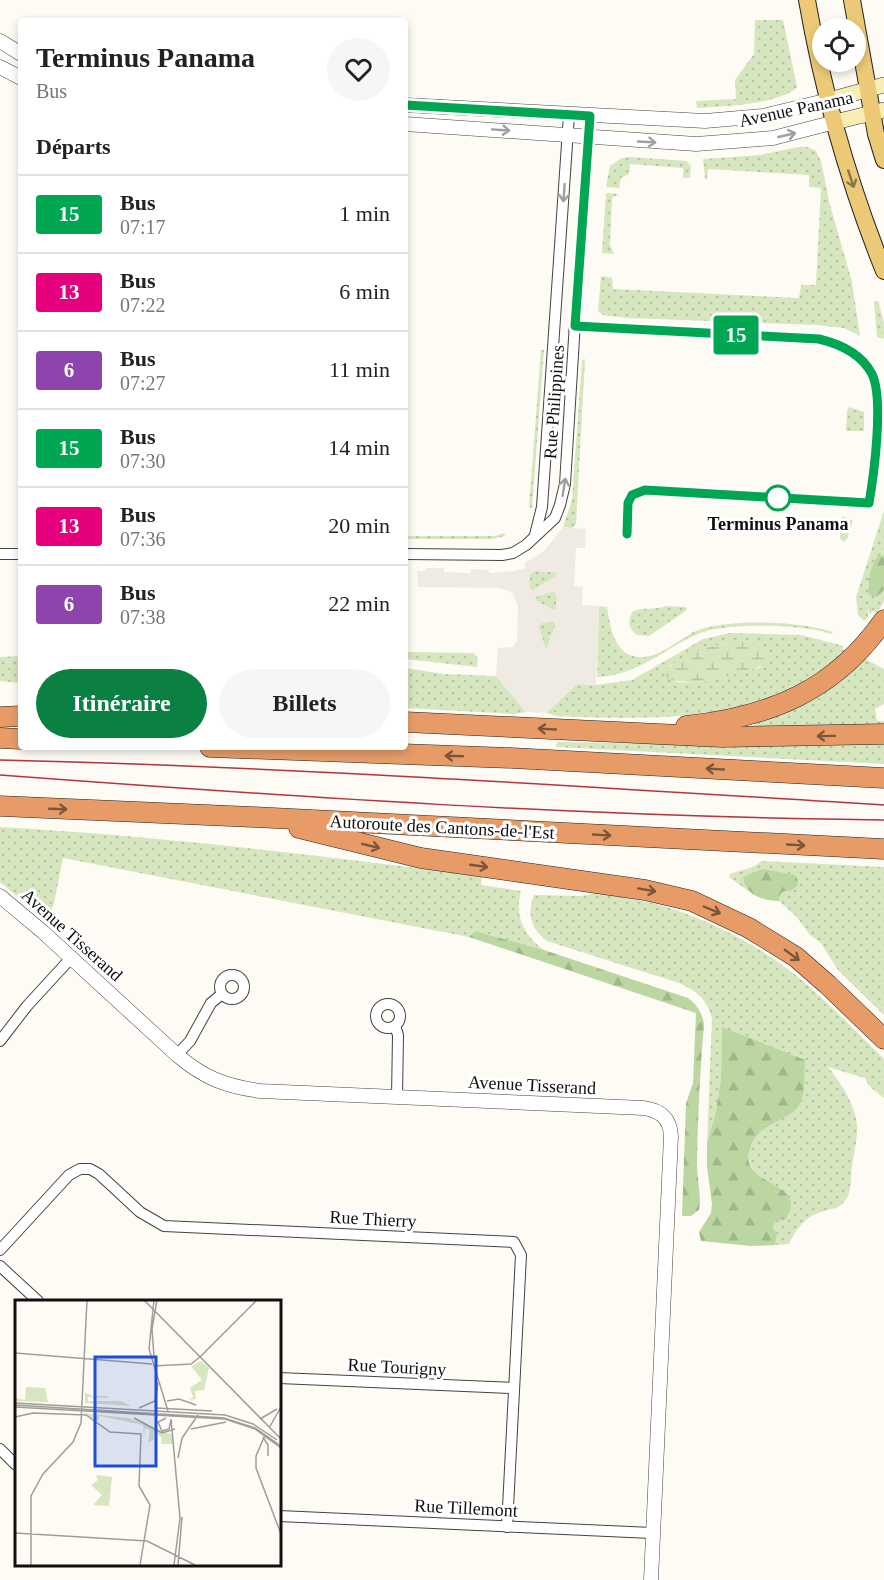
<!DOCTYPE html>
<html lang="fr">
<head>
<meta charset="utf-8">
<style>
  body { margin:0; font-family:"Times New Roman",serif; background:#f6f6f6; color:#222; height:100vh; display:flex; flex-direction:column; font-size:22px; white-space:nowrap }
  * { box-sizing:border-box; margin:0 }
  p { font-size:20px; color:#767676 }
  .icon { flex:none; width:33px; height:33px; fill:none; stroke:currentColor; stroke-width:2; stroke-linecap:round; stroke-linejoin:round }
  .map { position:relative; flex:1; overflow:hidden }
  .drawer { position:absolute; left:18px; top:18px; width:390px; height:732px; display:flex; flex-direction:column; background:#fff; border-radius:6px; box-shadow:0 3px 9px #0003 }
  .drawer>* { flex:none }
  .badge { padding:0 12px; border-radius:4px; font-size:21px; line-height:39px }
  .tools { position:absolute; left:812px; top:18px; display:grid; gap:12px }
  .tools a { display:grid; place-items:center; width:54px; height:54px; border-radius:50%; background:#fff; box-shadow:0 3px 9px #0003; font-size:30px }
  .map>.badge { position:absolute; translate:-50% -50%; box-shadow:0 0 0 3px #fff }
  h2 { padding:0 18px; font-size:22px; line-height:54px }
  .round { display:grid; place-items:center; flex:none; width:63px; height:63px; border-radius:32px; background:#f6f6f6 }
  .overview { display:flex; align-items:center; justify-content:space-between; height:102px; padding:0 18px }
  h1 { font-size:28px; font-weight:600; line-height:45px }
  .primary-button { display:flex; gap:12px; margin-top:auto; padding:12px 18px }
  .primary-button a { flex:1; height:69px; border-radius:36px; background:#0b8043; color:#fff; font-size:24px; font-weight:600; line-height:69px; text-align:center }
  .primary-button a+a { background:#f6f6f6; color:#222 }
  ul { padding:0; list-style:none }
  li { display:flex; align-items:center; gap:18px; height:78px; padding:0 18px; border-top:2px solid #e0e0e0 }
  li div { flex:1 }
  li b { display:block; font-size:22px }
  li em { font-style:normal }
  li .badge { min-width:66px; font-weight:700; text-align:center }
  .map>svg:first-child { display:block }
</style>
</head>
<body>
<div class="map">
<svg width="884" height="1580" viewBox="0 0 884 1580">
  <defs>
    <pattern id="green-dots" width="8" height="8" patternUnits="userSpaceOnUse" patternTransform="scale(1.5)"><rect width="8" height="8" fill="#d6e6bf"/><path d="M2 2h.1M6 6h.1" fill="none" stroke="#b7c4a3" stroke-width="1.8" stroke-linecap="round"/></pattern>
    <pattern id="forest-firs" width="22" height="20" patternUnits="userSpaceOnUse" patternTransform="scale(1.5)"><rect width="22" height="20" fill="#bbd6a0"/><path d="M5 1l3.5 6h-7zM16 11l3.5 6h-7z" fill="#a0b789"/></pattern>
    <pattern id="wetland-marsh" width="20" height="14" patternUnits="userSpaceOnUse" patternTransform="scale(1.5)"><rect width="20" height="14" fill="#d6e6bf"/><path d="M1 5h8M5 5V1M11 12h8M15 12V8" fill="none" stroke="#b7c4a3"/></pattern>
  </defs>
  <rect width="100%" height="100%" fill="#fefbf4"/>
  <g fill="url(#green-dots)" fill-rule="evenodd">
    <path d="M755 20H783L797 87C782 104 720 107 697 108L696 101 736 99 735 80 754 54Z"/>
    <path d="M799 147H808L816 151 821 161 830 205 852 282 860 336 844 328 816 325 627 318 603 315 598 311 601 276 612 278 613 289 799 298 801 285H816L821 188 809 187V175L708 169 707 180 705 178 703 159 760 155Z"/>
    <path d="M630 157 686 161 691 166 690 178H683V168L630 164 629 174 621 178 619 188 606 187 610 166 622 158Z"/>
    <path d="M606 193 619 194 612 198 610 245 614 254 602 253Z"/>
    <path d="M874 301H878L884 323V339L877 337Z"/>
    <path d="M541 350H544L532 508 529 507Z"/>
    <path d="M585 359 576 524 572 528 563 527 572 500 582 360Z"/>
    <path d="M849 407 864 412V431H846L847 411Z"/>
    <path d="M884 511V555H881L870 574 868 587 877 597 884 590V601L877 613 873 611 870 615 868 609V617L864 621 858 615 856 597Z"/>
    <path d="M842 516 853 521 847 539 843 542 840 538Z"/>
    <path d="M504 533 505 536 492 539H405V536H495Z"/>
    <path d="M535 571 555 572 558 575 532 591 530 588V574Z"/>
    <path d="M552 592H555L557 596 556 610 552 609 535 600 537 596Z"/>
    <path d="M599 606 607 607C610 626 614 655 638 657 660 659 678 639 696 631 726 618 802 621 833 632L831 634C804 624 724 622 698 634 663 649 637 676 597 677Z"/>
    <path d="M666 606 686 607 687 610 649 636 637 635C628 628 628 622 632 612 643 606 654 611 666 606Z"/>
    <path d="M552 621 556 624 546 650 538 626 541 623Z"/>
    <path d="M730 633 801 635 844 646 842 649 846 651C760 724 662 720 556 716L546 713 577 684 596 685 632 680 703 639ZM747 643 761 667C732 674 707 685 677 682L670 666C694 651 719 641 747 643Z"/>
    <path d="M405 652 474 653 478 659 477 667 405 659Z"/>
    <path d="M21 656V683L0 681V657Z"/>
    <path d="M863 658 884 669V704L875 709 877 721H884V724L755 728 753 721Z"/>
    <path d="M405 668 444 674 496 676 526 712 514 714 405 708Z"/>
    <path d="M557 742 720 745 884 743V764L556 747Z"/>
    <path d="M0 827C161 836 322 856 482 876L481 885 521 891C514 916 524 936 544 950L475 931 469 937 63 858 54 903 47 921 0 882Z"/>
    <path d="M761 861 884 867V1015L838 970 821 943 810 935 796 916 779 901 780 895 783 891 747 888 754 895 729 877 730 874C740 870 754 869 761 861Z"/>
    <path d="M596 893C623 897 650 901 676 910 725 927 773 954 811 988 836 1011 860 1035 884 1059V1098L869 1086 865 1078 828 1067C840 1081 855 1105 857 1124 858 1137 854 1153 852 1166 850 1179 853 1194 842 1204 837 1209 830 1209 824 1211 807 1215 796 1228 789 1244L775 1245 777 1234 773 1227 782 1189C775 1185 767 1182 761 1178 748 1169 744 1149 755 1137 764 1126 778 1120 790 1113L722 1027 721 1078 716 1111 707 1143 712 1019C708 1000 696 990 679 983L547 941C530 928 527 914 534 895L581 896Z"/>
  </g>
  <g fill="url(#forest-firs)">
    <path d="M884 555V590L877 597 869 595C867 582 870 567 878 556Z"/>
    <path d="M763 869 795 875 798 880 797 886 790 891H783L780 895 779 901C764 901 745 895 743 877Z"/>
    <path d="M475 931 544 950 688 998C697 1005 702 1012 704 1024 700 1069 698 1114 697 1159 696 1175 702 1195 699 1210L691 1216H682L686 1103 693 1083 696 1013 469 937Z"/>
    <path d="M722 1027 805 1060C804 1071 805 1093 801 1102 791 1123 755 1121 749 1152 743 1184 793 1181 791 1207 791 1210 787 1216 786 1219L775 1221 773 1227 777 1234 775 1245 751 1246 701 1241 699 1232 711 1213 712 1204 707 1167V1143L716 1111 721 1078Z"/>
  </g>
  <path fill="url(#wetland-marsh)" d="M738 642C751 643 770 645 769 661 761 667 753 669 743 672 716 680 694 687 667 678L665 672C684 652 712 645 738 642Z"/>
  <path fill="#efebe2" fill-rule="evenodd" d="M563 527 586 529 585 548H576L574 586 583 587 582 605 599 606 596 685 577 684 546 713 526 712 496 676 498 648 513 647 517 641 518 607 513 593 500 588 418 587 417 571H426V568H444V572L470 573 471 569 489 570V573L515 571 525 568V563L544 551ZM535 571 555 572 558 575 532 591 530 588V574ZM552 592H555L557 596 556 610 552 609 535 600 537 596ZM552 621 556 624 546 650 538 626 541 623Z"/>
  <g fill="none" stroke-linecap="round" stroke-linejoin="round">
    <g stroke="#434343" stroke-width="12">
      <g id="minor">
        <path d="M535 535 542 507 569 115"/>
        <path d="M0 554H21"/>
        <path d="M405 554 502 555 513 553 526 545 555 518 560 505 565 484 576 306 590 116"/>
        <circle cx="232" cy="987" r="12"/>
        <circle cx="388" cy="1016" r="12"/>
        <path d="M395 1026 398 1035 397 1097"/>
        <path d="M0 1041 27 1006 71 958"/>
        <path d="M177 1055 190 1041 211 1003 222 994"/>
        <path d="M0 1250 69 1175 80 1169H90L99 1174 140 1212 164 1226 514 1242 521 1255 507 1527"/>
        <path d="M0 1266 38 1301"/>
        <path d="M279 1378 513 1388"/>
        <path d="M0 1449 16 1465"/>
        <path d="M279 1516 652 1533"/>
      </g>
    </g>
    <g stroke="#434343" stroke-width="15">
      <g id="tertiary">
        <path d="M0 41 21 54"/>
        <path d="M0 67 21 78"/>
        <path d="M405 105 705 121 763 116 829 100"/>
        <path d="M405 124 696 144 773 138 835 122"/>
        <path d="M0 896 43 932 177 1055C204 1078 225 1086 260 1091L643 1108C660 1110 670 1118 671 1136L651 1580"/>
      </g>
    </g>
    <g stroke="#323232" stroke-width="16">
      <g id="secondary">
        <path d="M829 100 884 85"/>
        <path d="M835 122 884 110"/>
      </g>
    </g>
    <g stroke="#212121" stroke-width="18">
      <g id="primary">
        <path d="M807 0C823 92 849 184 884 271"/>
        <path d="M852 0 876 134 884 160"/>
      </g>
    </g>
    <g stroke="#212121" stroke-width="21">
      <g id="motorway">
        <path d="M0 717 21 716"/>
        <path d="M405 722 722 737 884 734"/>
        <path d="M686 726C769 717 835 691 884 620"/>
        <path d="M0 738 21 739"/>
        <path d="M210 747 512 758 884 778"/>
        <path d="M0 806 253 817 884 849"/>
        <path d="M299 828 421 858 645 890 692 901 749 928 796 957 828 985 884 1039"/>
      </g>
    </g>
    <use href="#minor" stroke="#fff" stroke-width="10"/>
    <use href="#tertiary" stroke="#fff" stroke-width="14"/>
    <use href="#secondary" stroke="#f8edb5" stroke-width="15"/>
    <use href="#primary" stroke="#ecc976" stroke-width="16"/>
    <use href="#motorway" stroke="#e79c68" stroke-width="20"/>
    <g stroke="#b43440" stroke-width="1.5">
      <path d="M0 760C295 767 589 787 884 805"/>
      <path d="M0 775C294 797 589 817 884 820"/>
    </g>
  </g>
  <defs><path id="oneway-shaft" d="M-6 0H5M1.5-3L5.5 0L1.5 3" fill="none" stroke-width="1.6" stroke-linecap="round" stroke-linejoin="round" transform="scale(1.5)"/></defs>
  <g stroke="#9f9f9f">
    <use href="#oneway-shaft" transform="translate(501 130) rotate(4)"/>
    <use href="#oneway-shaft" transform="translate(787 135) rotate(-13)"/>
    <use href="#oneway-shaft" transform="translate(647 142) rotate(3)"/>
    <use href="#oneway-shaft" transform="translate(564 193) rotate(94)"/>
    <use href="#oneway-shaft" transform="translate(564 487) rotate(-81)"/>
  </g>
  <use stroke="#897648" href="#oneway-shaft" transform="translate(851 179) rotate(72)"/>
  <g stroke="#7c563c">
    <use href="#oneway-shaft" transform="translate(547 729) rotate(-177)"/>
    <use href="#oneway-shaft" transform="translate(826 736) rotate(179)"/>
    <use href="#oneway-shaft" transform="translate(454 756) rotate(-178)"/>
    <use href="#oneway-shaft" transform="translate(715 769) rotate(-177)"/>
    <use href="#oneway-shaft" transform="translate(58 809) rotate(2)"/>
    <use href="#oneway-shaft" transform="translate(602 835) rotate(3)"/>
    <use href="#oneway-shaft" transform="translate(796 845) rotate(3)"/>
    <use href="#oneway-shaft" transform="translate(371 846) rotate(14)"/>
    <use href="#oneway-shaft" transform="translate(479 866) rotate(8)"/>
    <use href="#oneway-shaft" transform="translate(647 890) rotate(10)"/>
    <use href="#oneway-shaft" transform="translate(712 910) rotate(23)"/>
    <use href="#oneway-shaft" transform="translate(792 955) rotate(36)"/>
  </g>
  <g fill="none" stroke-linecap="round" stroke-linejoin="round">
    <g stroke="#fff" stroke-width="14">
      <path id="line" d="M405 105 590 116 575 326 819 339C840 344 861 353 872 374 884 399 874 474 869 503L645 490 632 495 628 503 627 534"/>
    </g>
    <use href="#line" stroke="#00a651" stroke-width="9"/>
  </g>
  <circle fill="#fff" stroke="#00a651" stroke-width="3" cx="778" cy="498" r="12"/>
  <g text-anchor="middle" stroke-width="6" stroke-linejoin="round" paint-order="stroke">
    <g font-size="18" fill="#101010" stroke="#fff">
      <text transform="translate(796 109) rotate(-12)" y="6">Avenue Panama</text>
      <text transform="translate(554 402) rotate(-86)" y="6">Rue Philippines</text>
      <text transform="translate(442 827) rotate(3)" y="6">Autoroute des Cantons-de-l'Est</text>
      <text transform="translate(72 935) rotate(42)" y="6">Avenue Tisserand</text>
      <text transform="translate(532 1085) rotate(3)" y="6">Avenue Tisserand</text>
      <text transform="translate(373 1219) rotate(3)" y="6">Rue Thierry</text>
      <text transform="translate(397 1367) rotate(3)" y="6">Rue Tourigny</text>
      <text transform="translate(466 1508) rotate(3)" y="6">Rue Tillemont</text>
    </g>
    <g font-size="18" font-weight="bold" fill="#101010" stroke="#fff">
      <text x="778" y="530">Terminus Panama</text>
    </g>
  </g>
  <g transform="translate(15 1300)">
    <rect width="266" height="266" fill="#fefbf4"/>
    <path d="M186 61 194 68 189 90 180 91 181 99 174 100 178 97 175 88 187 80 176 66ZM11 87 30 88 33 102 49 103 0 101V98L10 100ZM70 92 77 96H92L93 98 73 97V101H106L116 106 70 103ZM68 113 113 118 156 134 159 144H146L147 138 138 131 139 139 133 143 135 130 130 128 129 136 128 125 85 116 83 121ZM81 175 97 177 94 206 78 205 87 195 76 185 83 180Z" fill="#d6e6bf"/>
    <path fill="none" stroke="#9f9d99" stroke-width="1.5" d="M129 0 266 139M139 0 134 49 153 111M0 53 137 64M139 57 137 29 142 0M185 57 242 0M138 66 176 64 185 57M152 101 164 99 181 105M0 103 210 115 238 124 262 140M0 105 209 118 240 128 266 146M0 107 210 119 240 129 266 148M124 108 140 101 143 83M141 108 197 111M0 117 18 113 71 115 95 132 126 134 124 186 135 205 125 265M119 118 147 133 160 129M151 118 143 122 147 131 154 129 156 120M156 119 165 218 159 265M245 119 262 109M254 128 266 107M176 129 211 122M250 135 241 156V168L266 234M248 137 253 145V156M163 158 167 138 183 115M0 233 132 241 180 265M16 265V196L28 174 58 142 66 123 72 0M163 265 167 217"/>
    <path fill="#1d4ed8" fill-opacity="0.15" stroke="#1d4ed8" stroke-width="3" d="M80 57H141V166H80Z"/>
    <rect width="266" height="266" fill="none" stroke="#101010" stroke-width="3"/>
  </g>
</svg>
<div class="tools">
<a><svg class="icon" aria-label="locate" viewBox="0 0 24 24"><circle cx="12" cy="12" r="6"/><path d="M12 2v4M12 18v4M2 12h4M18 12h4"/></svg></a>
</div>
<b class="badge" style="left:736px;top:335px;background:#00a651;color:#fff">15</b>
<section class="drawer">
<div class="overview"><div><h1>Terminus Panama</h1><p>Bus</p></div><a class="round"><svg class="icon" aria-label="heart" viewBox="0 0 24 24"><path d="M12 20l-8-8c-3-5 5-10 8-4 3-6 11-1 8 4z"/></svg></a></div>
<h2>Départs</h2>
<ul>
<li><span class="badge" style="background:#00a651;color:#fff">15</span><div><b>Bus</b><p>07:17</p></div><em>1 min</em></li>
<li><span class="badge" style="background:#e6007e;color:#fff">13</span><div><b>Bus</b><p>07:22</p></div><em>6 min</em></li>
<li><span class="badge" style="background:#8e44ad;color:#fff">6</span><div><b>Bus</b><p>07:27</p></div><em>11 min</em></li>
<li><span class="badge" style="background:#00a651;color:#fff">15</span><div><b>Bus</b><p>07:30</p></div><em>14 min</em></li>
<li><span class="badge" style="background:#e6007e;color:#fff">13</span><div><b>Bus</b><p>07:36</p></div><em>20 min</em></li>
<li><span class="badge" style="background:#8e44ad;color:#fff">6</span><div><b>Bus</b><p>07:38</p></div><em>22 min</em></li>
</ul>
<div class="primary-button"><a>Itinéraire</a><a>Billets</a></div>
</section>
</div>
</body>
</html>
